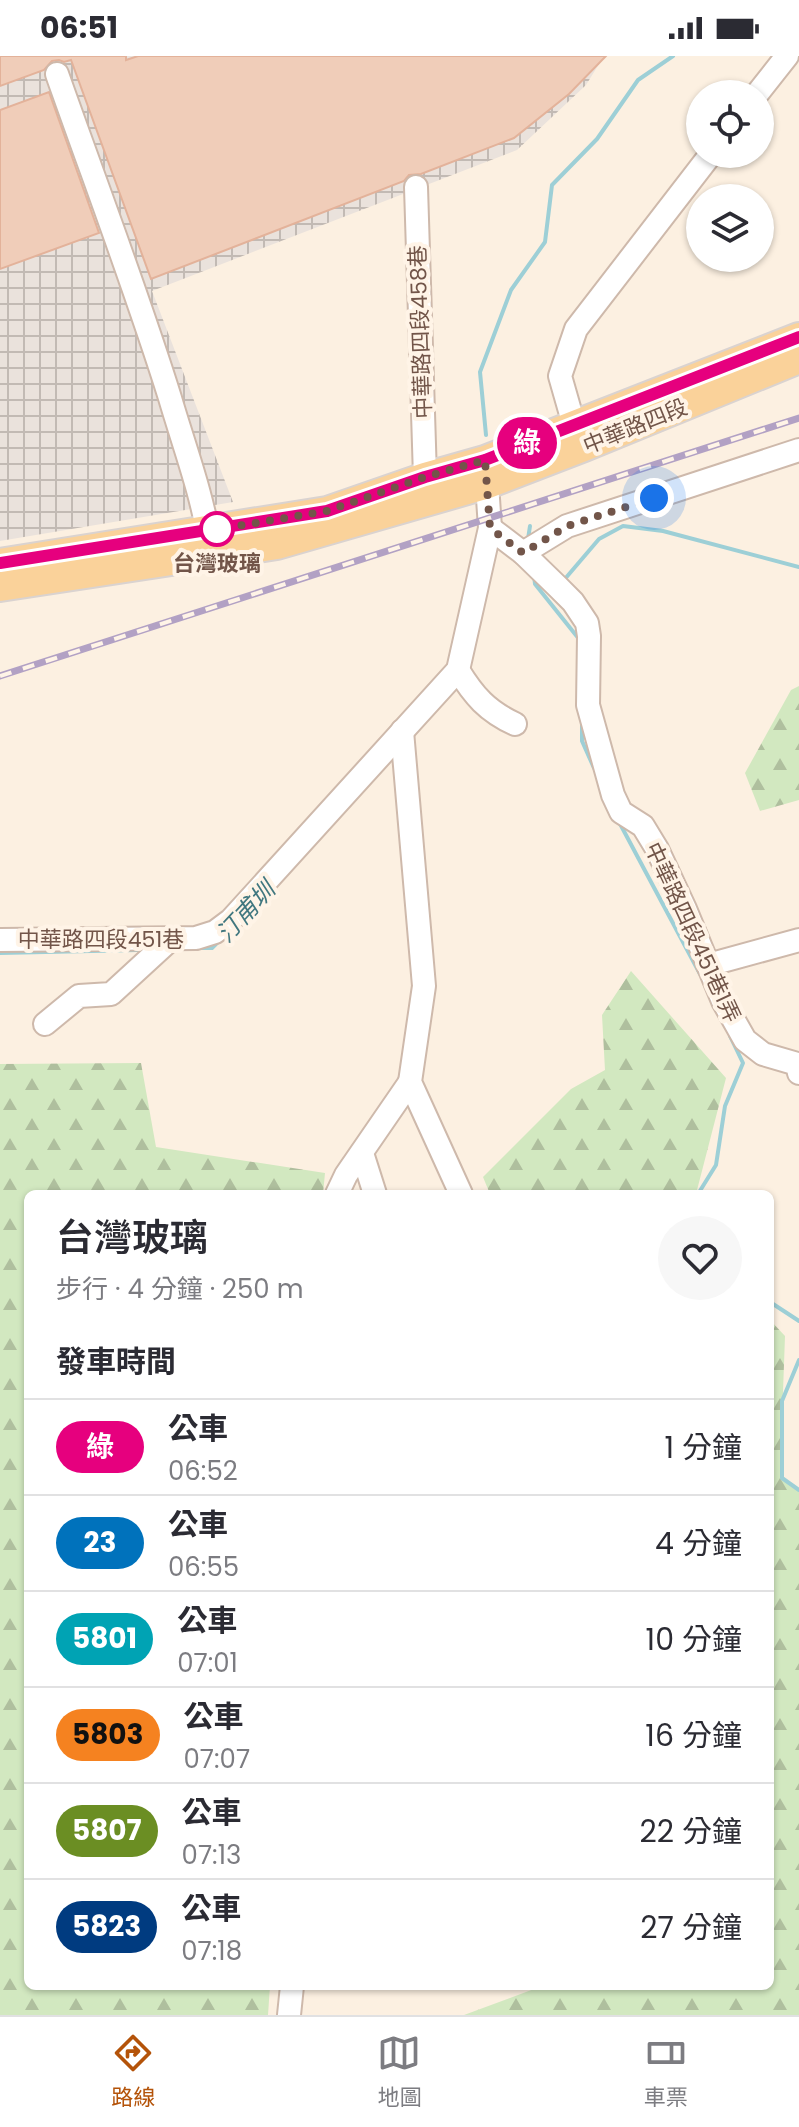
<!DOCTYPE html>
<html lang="zh-TW">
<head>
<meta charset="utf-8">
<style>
  body { margin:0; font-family:Poppins,"Noto Sans TC",sans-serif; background:#f7f7f7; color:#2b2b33; height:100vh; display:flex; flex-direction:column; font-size:30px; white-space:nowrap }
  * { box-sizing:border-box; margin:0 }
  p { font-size:26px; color:#7c7c81 }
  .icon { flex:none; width:44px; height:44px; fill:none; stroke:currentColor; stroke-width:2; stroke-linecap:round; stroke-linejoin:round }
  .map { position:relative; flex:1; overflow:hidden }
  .drawer { position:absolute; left:24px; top:1134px; width:750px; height:800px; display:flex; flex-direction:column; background:#fff; border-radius:12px; box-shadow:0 2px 6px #0004 }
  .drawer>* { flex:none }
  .badge { padding:0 16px; border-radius:26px; font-size:28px; line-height:52px }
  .controls { position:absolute; left:686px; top:24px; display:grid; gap:16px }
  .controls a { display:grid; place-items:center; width:88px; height:88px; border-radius:50%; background:#fff; box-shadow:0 2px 6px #0004; font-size:40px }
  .you { position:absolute; width:40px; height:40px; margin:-20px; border:6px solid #fff; border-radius:50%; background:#1a73e8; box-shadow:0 0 0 12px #1a73e833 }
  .map>.badge { position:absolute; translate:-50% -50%; box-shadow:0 0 0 4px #fff }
  h2 { padding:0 32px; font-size:30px; line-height:72px }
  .round { display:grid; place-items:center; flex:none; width:84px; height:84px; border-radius:42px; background:#f7f7f7 }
  .summary { display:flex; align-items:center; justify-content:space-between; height:136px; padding:0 32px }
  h1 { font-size:38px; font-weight:600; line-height:60px }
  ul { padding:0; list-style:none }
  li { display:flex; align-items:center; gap:24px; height:96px; padding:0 32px; border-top:2px solid #e1e1e2 }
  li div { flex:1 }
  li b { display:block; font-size:30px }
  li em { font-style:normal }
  li .badge { min-width:88px; font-weight:700; text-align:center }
  .status { display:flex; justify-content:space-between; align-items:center; height:56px; padding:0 40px; background:#fff; direction:ltr }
  .status svg { height:22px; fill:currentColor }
  .dock { display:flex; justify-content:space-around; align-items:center; height:112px; border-top:2px solid #e1e1e2; background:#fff; font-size:22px; color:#7c7c81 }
  .dock a { display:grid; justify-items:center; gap:4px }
  .dock .current { color:#b45309 }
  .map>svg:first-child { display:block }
</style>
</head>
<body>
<div class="status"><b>06:51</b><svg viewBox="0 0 49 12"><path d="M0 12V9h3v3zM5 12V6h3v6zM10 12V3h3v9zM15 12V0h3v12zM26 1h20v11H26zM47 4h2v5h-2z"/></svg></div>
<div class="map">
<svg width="799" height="1959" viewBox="0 0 799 1959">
  <defs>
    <pattern id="industrial-grid" width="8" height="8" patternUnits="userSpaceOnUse" patternTransform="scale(2)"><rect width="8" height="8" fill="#eae2dc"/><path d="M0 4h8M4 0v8" fill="none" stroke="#c2bab4"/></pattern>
    <pattern id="forest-firs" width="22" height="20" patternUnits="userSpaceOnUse" patternTransform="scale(2)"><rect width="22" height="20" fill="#d2e8c0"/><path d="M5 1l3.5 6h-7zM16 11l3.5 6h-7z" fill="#afbf9e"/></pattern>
  </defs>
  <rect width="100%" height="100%" fill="#fcf0e1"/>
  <path fill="url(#industrial-grid)" d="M0 0H604L586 29 517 94 152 235 233 446 0 485Z"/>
  <g fill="url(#forest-firs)">
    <path d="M799 630V744L760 755 745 717 791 634Z"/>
    <path d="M631 915 726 1022 696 1138H490L483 1121 571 1033 605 1014 602 959Z"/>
    <path d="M141 1007 156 1091 325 1117 323 1138H28V1930H270L268 1959H0V1008Z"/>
    <path d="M770 1264 785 1280 780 1420 799 1434V1959H464L542 1930H770Z"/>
  </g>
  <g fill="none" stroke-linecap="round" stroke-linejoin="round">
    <g stroke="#9dcfd6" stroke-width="4">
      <path d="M486 379 480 316 511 234 545 186 552 129 597 83 638 24 673 0"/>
      <path d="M528 483 530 470"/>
      <path d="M534 519 535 528 579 583"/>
      <path d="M564 524 599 483 623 470 663 475 799 511"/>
      <path d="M582 663V685L594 712"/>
      <path d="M618 764 700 918"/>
      <path d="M198 892H212L218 886"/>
      <path d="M0 897 137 894"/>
      <path d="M698 1138 716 1109 725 1050 743 1007 730 980"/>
      <path d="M770 1246 799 1265"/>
      <path d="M799 1304 782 1345V1422L799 1434"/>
    </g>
  </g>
  <g fill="#f0cdb9" stroke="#e3b29a" stroke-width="2">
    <path d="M0 0H126V4L138 0H606L569 38 514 82 421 118 409 119 404 125 151 223 71 4 64 6 59 4 52 5 44 14 0 30Z"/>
    <path d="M49 36 99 177 0 213V54Z"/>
  </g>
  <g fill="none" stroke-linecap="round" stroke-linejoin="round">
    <g stroke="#ceb9ab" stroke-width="26">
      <g id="minor">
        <path d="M57 18C95 126 136 233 170 342 184 390 203 440 210 490"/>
        <path d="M757 38 787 0"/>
        <path d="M416 131 425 421"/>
        <path d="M580 383 574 369 560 320 576 273 711 98"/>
        <path d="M490 472 523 497 558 531 573 546 587 567 589 580 588 649 613 739 621 756 643 770 657 793 685 853 723 945 745 984 763 998 797 1008 799 1017"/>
        <path d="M523 497 567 470 799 394"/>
        <path d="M458 614C474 640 487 655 515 668"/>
        <path d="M402 675 424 930 410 1026 461 1138"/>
        <path d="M0 884 196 882 215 876 231 864 458 614 490 472 486 413"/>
        <path d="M708 909 799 884"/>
        <path d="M45 968 79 940 111 938 172 882"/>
        <path d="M362 1097 375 1138"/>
        <path d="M337 1138 346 1119 410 1026"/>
        <path d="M289 1959 292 1930"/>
      </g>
    </g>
    <g stroke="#dad3d0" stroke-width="32">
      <g id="major">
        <path d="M0 507 327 455 425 421 485 404 799 281"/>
        <path d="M0 531 277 489 488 428 584 391 799 303"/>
      </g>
    </g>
    <use href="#minor" stroke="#fff" stroke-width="22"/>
    <use href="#major" stroke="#fad29a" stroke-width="28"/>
    <g stroke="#b2a1c4" stroke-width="7">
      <path id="rail" d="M0 620 799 362"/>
    </g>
    <use href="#rail" stroke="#fff4e7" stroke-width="4" stroke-dasharray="12" stroke-linecap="butt"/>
  </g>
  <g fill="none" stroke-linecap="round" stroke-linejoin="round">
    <g stroke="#fff" stroke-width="18">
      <path id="line" d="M0 507 327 455 425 421 485 404 799 281"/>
    </g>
    <use href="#line" stroke="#e6007e" stroke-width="12"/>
    <path stroke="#725549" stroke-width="8" stroke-dasharray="0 14.4" d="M217 473 208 475 327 455 425 421 485 404 490 472 523 497 567 470 654 442"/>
  </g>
  <circle fill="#fff" stroke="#e6007e" stroke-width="4" cx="217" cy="473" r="16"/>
  <g text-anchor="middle" stroke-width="8" stroke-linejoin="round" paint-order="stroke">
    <g font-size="22" fill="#725549" stroke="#fff4e7">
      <text transform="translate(420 276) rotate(-92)" y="8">中華路四段458巷</text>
      <text transform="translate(635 370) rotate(-22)" y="8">中華路四段</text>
      <text transform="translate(693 876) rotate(65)" y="8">中華路四段451巷1弄</text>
      <text x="101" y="891">中華路四段451巷</text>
    </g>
    <g font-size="22" font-weight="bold" fill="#725549" stroke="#fff4e7">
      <text x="217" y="515">台灣玻璃</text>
    </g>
    <g font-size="24" font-style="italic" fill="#40777f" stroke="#fff4e7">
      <text transform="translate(246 856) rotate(-47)" y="8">汀甫圳</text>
    </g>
  </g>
</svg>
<div class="controls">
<a><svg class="icon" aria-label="locate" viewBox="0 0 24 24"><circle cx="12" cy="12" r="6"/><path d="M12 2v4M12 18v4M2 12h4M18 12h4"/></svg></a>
<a><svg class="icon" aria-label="layers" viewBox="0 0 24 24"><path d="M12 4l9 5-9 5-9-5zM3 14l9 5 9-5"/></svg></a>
</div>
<div class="you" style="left:654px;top:442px"></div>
<b class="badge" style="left:527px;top:387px;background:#e6007e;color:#fff">綠</b>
<section class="drawer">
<div class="summary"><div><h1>台灣玻璃</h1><p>步行 · 4 分鐘 · 250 m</p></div><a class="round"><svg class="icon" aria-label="heart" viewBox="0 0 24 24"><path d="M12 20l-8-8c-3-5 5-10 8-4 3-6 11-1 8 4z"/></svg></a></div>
<h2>發車時間</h2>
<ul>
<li><span class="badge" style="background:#e6007e;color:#fff">綠</span><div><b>公車</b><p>06:52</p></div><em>1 分鐘</em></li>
<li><span class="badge" style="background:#0072bc;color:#fff">23</span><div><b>公車</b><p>06:55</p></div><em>4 分鐘</em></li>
<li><span class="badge" style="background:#00a3b4;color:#fff">5801</span><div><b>公車</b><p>07:01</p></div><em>10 分鐘</em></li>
<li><span class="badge" style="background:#f58220;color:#111">5803</span><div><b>公車</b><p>07:07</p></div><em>16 分鐘</em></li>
<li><span class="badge" style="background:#6b8e23;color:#fff">5807</span><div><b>公車</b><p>07:13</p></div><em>22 分鐘</em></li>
<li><span class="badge" style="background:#003b80;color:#fff">5823</span><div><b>公車</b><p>07:18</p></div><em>27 分鐘</em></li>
</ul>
</section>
</div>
<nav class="dock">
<a class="current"><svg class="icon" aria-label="directions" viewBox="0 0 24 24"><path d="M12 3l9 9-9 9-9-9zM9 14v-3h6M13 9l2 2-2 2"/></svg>路線</a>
<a><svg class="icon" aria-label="map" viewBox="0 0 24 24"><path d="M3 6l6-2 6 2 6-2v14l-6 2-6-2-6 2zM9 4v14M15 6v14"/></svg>地圖</a>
<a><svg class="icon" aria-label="tickets" viewBox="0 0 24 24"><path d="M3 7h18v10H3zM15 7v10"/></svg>車票</a>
</nav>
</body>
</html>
